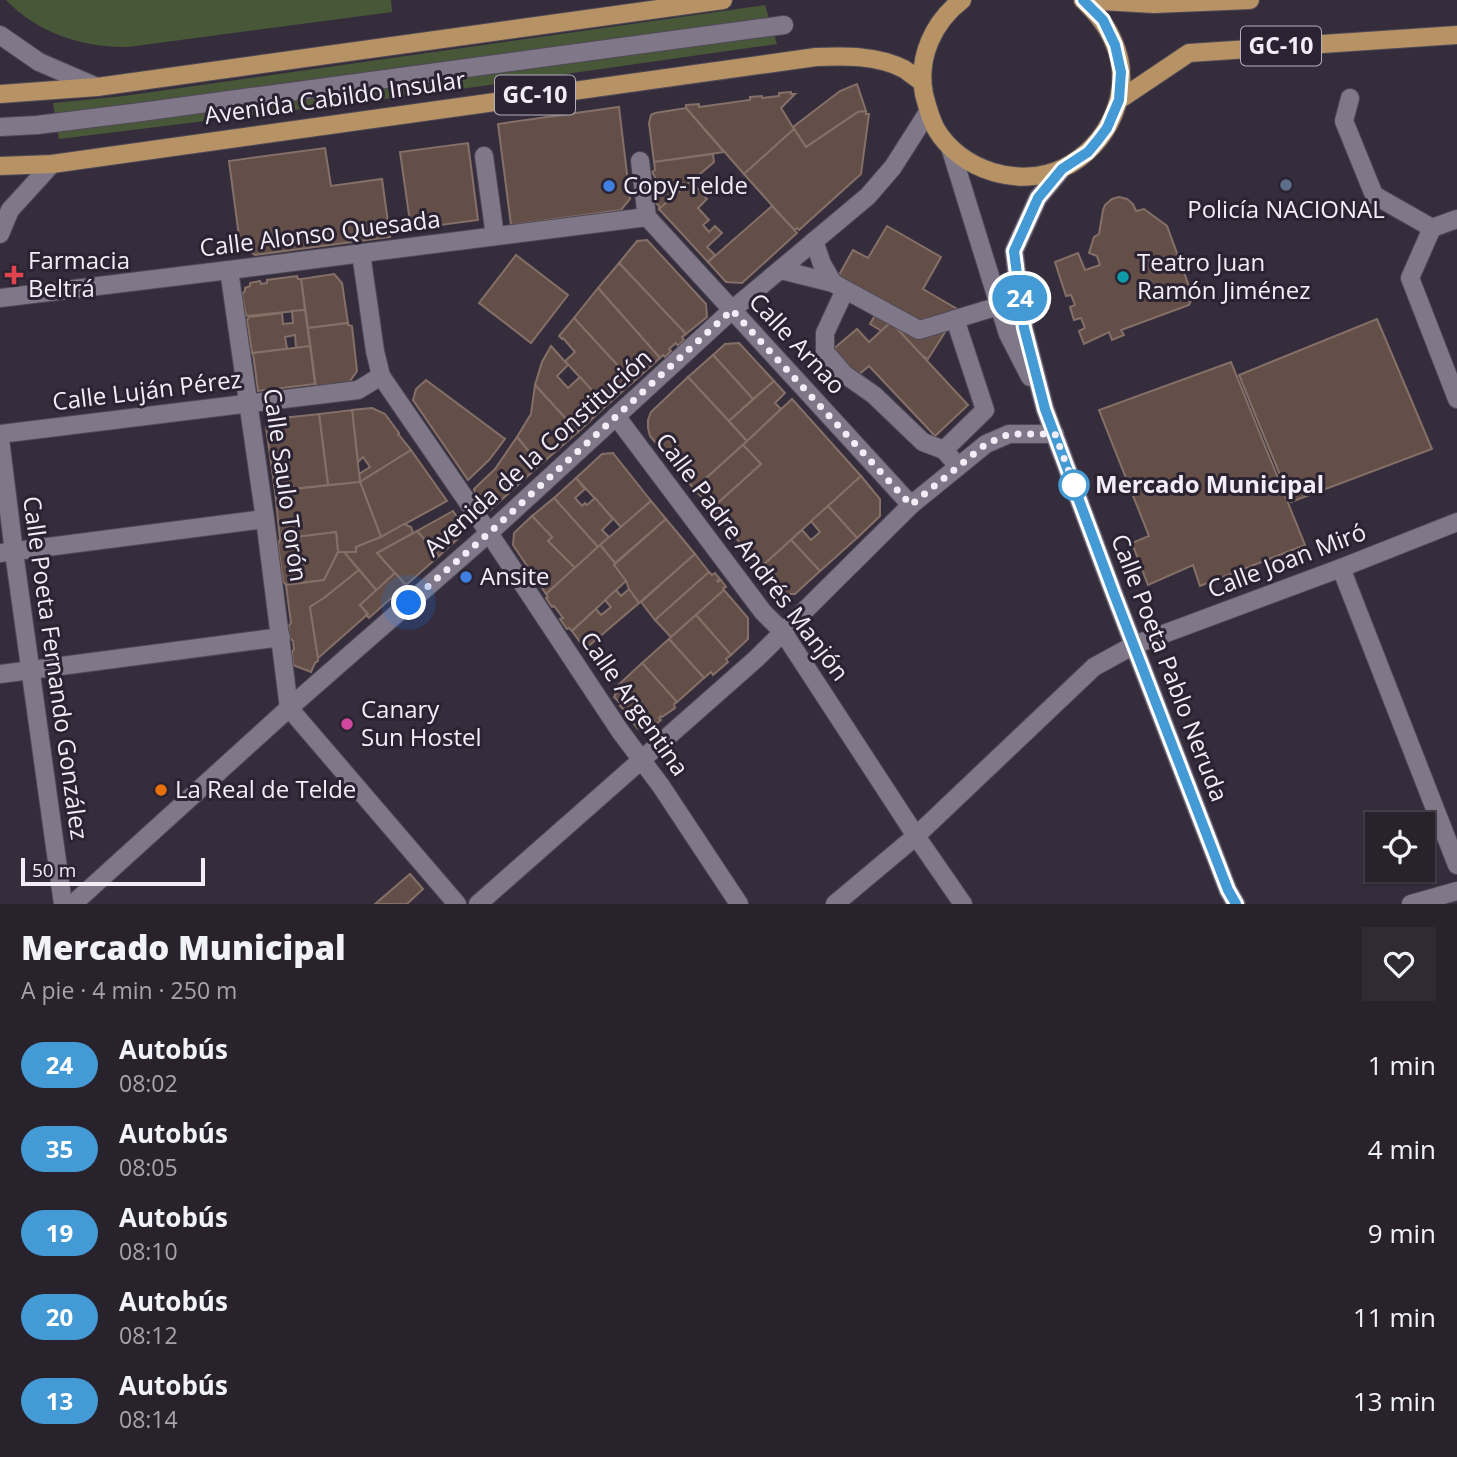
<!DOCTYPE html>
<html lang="es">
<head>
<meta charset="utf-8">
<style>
  body { margin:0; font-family:"Open Sans",sans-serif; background:#302a35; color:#f1f3f6; height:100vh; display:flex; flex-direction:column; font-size:26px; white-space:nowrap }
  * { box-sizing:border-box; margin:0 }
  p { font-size:23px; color:#a5a4aa }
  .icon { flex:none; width:38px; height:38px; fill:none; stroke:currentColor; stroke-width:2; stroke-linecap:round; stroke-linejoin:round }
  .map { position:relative; height:904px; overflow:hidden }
  .sheet { display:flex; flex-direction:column; background:#28222d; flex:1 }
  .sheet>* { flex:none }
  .badge { padding:0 14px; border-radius:23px; font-size:24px; line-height:46px }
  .tools { position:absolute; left:1365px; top:812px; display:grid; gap:14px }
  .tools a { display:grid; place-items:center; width:70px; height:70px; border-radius:0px; background:#28222d; box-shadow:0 2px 5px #0004,0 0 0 2px #443f49; font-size:35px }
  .scale { position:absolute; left:21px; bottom:18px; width:184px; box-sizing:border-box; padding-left:7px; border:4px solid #f2edf7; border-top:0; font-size:19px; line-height:24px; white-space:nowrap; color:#f2edf7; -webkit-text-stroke:5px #2b2332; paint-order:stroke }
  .you { position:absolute; width:35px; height:35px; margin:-18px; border:5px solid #fff; border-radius:50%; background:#1a73e8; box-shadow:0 0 0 10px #1a73e833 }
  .map>.badge { position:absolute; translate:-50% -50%; box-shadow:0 0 0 4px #fff }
  .round { display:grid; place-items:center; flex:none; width:74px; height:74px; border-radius:0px; background:#302a35 }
  .headline { display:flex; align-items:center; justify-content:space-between; height:119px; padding:0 21px }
  h1 { font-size:33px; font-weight:800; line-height:52px }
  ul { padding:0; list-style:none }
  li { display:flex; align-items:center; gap:21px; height:84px; padding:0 21px }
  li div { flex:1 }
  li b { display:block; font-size:26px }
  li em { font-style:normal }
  li .badge { min-width:77px; font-weight:700; text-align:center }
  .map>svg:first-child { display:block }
</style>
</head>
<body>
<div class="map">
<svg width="1457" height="904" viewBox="0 0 1457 904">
  <rect width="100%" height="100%" fill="#352d3c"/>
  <g fill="#485737">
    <path d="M6 0H391L392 12 128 47C84 48 37 33 6 0Z"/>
    <path d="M765 5 777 44 440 92 59 139 53 103 124 96Z"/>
  </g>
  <g fill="#634f48" stroke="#857068" stroke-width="2">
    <path d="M857 84 866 111 858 112 806 147 793 127 840 91Z"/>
    <path d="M791 92V94H795L781 108 794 129 744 174 686 108V105L699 104V107L750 100V97L762 96V98L779 96V93Z"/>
    <path d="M619 107 630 199 621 210 511 225 498 124Z"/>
    <path d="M686 108 724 152 654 162 649 123 651 115 655 113Z"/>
    <path d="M866 111V114H869L861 174 799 230 797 228 794 230 744 174 794 129 806 147 858 112Z"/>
    <path d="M468 143 478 220 411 229 400 152Z"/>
    <path d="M325 148 331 186 382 179 390 237 255 255 240 244 229 161Z"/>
    <path d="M713 154 714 162 659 209V206L655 202 658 199 655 196 658 194 657 185 653 181 656 180 655 177 652 172 655 170 654 162Z"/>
    <path d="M691 181 707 199 698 208 709 220 703 225 709 232 715 226 722 233 707 247 715 255 708 262 659 209Z"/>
    <path d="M1119 197 1127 199 1133 204 1136 211 1144 209 1167 226 1193 297 1189 305 1121 330 1124 335 1112 340 1109 332 1084 344 1079 331 1085 328 1081 318 1074 320 1070 307 1075 305 1071 295 1066 296 1055 262 1078 253 1085 270 1100 265 1097 256 1089 253 1094 237 1099 234 1103 210 1105 205 1112 199Z"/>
    <path d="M772 206 797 233 742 283 726 282 708 262Z"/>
    <path d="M887 226 941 257 923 289 959 310 928 359 870 324 880 307 835 282 853 250 868 258Z"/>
    <path d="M647 240 706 304 707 317 686 334 619 263 637 241Z"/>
    <path d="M516 255 568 295 531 343 479 303Z"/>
    <path d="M619 263 686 334 682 337 684 340 678 346 676 343 669 349 671 351 665 357 663 355 660 358 598 288Z"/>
    <path d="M334 274 342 283 348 323 308 328 301 279Z"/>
    <path d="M297 276 298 279H301L305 310 246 316 242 294 245 291V288L250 286V283L260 281 261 284 267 283V280Z"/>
    <path d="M598 288 660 358 633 382 574 318Z"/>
    <path d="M305 310 310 346 296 348 295 335 285 337 287 349 252 353 247 320 249 317 282 313 283 324 293 323 292 311Z"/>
    <path d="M574 318 633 382 606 406 565 361 575 352 563 338 562 339 559 336Z"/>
    <path d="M1377 319 1432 449 1291 502 1239 375Z"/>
    <path d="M891 322 968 405 935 436 869 366 856 377 831 351 857 329 869 342Z"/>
    <path d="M348 323V325L352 326 357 371 348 384 316 387 308 328Z"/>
    <path d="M739 343 774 381 753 399 713 355 725 344Z"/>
    <path d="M310 346 315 384 258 391 253 353Z"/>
    <path d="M551 346 568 365 557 376 568 388 580 377 606 406 578 432 535 385 542 362Z"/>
    <path d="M713 355 753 399 729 421 688 377Z"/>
    <path d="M1231 362 1305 545 1200 586 1193 565 1148 585 1132 543 1149 536 1099 410Z"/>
    <path d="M688 377 747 441 694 489 650 436 648 428V420L651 412Z"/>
    <path d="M426 380 505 439 489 460 468 480 413 400 416 389Z"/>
    <path d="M774 381 785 393 775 403 781 409 747 441 729 421Z"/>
    <path d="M535 385 578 432 540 465 517 437 531 414Z"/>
    <path d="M792 399 861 476 760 568 712 508 761 464 743 445Z"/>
    <path d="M372 408 385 414 399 433 398 435H399L411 450 360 482 359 474 370 467 363 457 358 462 352 410Z"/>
    <path d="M352 410 360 482 328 485 319 414Z"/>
    <path d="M319 414 328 485 275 491 266 427 273 419Z"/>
    <path d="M517 437 540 465 489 511 476 497 474 489 495 469Z"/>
    <path d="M743 445 761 464 712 508 694 489Z"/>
    <path d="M411 450 447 501 381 537 360 482Z"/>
    <path d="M613 453 651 501 621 527 576 478 602 454Z"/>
    <path d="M861 476 880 499V516L857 538 828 506Z"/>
    <path d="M576 478 585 489 575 498 582 506 585 503 587 505 595 498 613 519 602 530 609 537 598 547 554 498Z"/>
    <path d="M360 482 381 537 356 547V552H338L336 532 280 539 275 491Z"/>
    <path d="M554 498 598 547 575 568 548 541 552 537 532 516Z"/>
    <path d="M651 501 666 519 615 563 600 545Z"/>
    <path d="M828 506 857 538 820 571 791 540 802 530 811 540 820 532 811 521Z"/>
    <path d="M453 511 463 526 462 535 439 556 417 531Z"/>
    <path d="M532 516 552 537 548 541 575 568 546 594 513 545 514 533Z"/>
    <path d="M666 519 695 554 639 603 629 589 626 581 614 565Z"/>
    <path d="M404 524 411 527 413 533 377 553 395 573 377 591 344 552H356V547L381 537Z"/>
    <path d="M417 531 439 556 406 585 377 553Z"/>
    <path d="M336 532 338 552 324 580 286 585 283 581 278 545 280 539Z"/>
    <path d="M791 540 820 571 795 594H781L760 568Z"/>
    <path d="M600 545 615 563 614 565 626 581 572 631 569 628 567 629 560 619 563 618 554 606 552 607 546 598 548 597 546 594Z"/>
    <path d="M338 552H344L359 570 324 598 310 607 318 658V661L315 663 311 672 293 665 292 652 294 649 293 641 290 638 288 627 291 623 286 585 324 580Z"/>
    <path d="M695 554 709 572 655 620 641 602Z"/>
    <path d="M359 570 377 591 360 605 368 614 318 658 310 607 324 598Z"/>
    <path d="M709 572 712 575 715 573 720 579 717 581 718 582 721 580 726 587 723 588 724 590 671 637 655 620Z"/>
    <path d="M395 573 406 585 369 618 366 615 368 614 360 605Z"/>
    <path d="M629 589 639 603 585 649 572 631 596 609 601 615 611 607 605 600 616 590 621 596Z"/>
    <path d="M724 590 748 618V639L731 655 696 615Z"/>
    <path d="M696 615 731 655 726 659 728 662 713 675 711 672 704 678 669 639Z"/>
    <path d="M669 639 704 678 677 702 642 663Z"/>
    <path d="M642 663 677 702 674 704 675 708 662 717 661 716 659 718 661 720 649 730 639 727 638 729 634 724 635 722 633 723 629 718 630 715 620 706 623 703 621 701 619 702 614 697 616 693 613 690Z"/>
    <path d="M410 874 423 889 407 904H375Z"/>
  </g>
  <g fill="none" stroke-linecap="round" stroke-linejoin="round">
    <g stroke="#4f4956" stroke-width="20">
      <g id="minor">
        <path d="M0 35 39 62 97 87"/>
        <path d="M1350 98 1344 121 1374 195 1432 228"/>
        <path d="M0 127 37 125 141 112 784 25"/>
        <path d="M950 147 1008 334 1030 377"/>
        <path d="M484 156 495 236"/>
        <path d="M640 161 647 217"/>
        <path d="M1062 169 1038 198 1014 251 1024 328 1045 409 1114 594 1228 890 1236 904"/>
        <path d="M647 217 911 505"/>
        <path d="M1457 219 1432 228 1410 278 1457 399"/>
        <path d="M0 234 10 210 52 164"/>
        <path d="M814 241 822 264 833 283"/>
        <path d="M361 253 375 351 381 376 489 533 620 731 661 786 739 904"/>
        <path d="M229 270 265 519 289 708 457 904"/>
        <path d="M781 270 833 283 919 330 999 306"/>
        <path d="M845 290 825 333V352L844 374 874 395 923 442 944 450 958 466"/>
        <path d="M0 298 229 270 647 217"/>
        <path d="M616 416 763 612 783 632 916 836 963 904"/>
        <path d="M0 434 358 390 381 376"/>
        <path d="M0 439 14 552 63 904"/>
        <path d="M944 450 985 410 955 319"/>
        <path d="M0 553 265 519"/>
        <path d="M1341 568 1457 865"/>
        <path d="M0 674 281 637"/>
        <path d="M73 904 289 708 489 533 732 310 868 196 893 167 928 112"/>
        <path d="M478 904 757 658 911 505 986 444 1009 434H1055"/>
        <path d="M835 904 916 836 1094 667 1134 645 1341 568 1457 522"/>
        <path d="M1411 904 1457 891"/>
      </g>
    </g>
    <g stroke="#4f4956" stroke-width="20">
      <g id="major">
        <path d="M962 0C933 22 917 58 924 94 927 106 930 118 936 129 960 170 1019 189 1063 168 1108 147 1135 90 1114 43 1107 25 1096 13 1083 0"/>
        <path d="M1083 0 1154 4 1250 0"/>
        <path d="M0 94 97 87 723 0"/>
        <path d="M1119 100 1189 53 1457 35"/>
        <path d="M0 166 52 164 816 57C845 56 877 55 904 69 910 73 916 78 922 82"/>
      </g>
    </g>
    <use href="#minor" stroke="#807889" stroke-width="18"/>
    <use href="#major" stroke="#b79264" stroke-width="18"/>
  </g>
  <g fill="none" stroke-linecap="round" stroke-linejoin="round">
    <g stroke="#fff" stroke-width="16">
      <path id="line" d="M1083 0 1103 20 1115 45 1121 72 1119 100 1107 128 1098 140 1088 152 1062 169 1038 198 1014 251 1024 328 1045 409 1114 594 1228 890 1236 904"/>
    </g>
    <use href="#line" stroke="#449ad5" stroke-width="10"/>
    <path stroke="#f2edf7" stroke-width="7" stroke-dasharray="0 12.6" d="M409 603 489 533 732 310 911 505 986 444 1009 434H1055L1074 485"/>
  </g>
  <circle fill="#5c6f8a" stroke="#2b2332" stroke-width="2.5" cx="1286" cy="185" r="7"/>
  <g fill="#3f7fe0" stroke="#2b2332" stroke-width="2.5">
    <circle cx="609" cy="186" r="7"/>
    <circle cx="466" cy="577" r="7"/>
  </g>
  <path fill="#e0444e" stroke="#2b2332" stroke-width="2.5" d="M10.5 264.5h7v7h7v7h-7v7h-7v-7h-7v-7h7z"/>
  <circle fill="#0f9aa8" stroke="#2b2332" stroke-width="2.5" cx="1123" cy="277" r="7"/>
  <circle fill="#fff" stroke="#449ad5" stroke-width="3.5" cx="1074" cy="485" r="14"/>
  <circle fill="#d1479c" stroke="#2b2332" stroke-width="2.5" cx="347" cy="724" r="7"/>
  <circle fill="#e8710a" stroke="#2b2332" stroke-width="2.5" cx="161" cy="790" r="7"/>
  <g text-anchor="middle" stroke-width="6" stroke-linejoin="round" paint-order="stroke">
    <g fill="#2b2332" stroke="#b6b0bc" stroke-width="2">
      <rect x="1241" y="26.5" width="80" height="39" rx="5"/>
      <rect x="495" y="75.5" width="80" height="39" rx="5"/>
    </g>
    <g font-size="23" font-weight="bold" fill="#f2edf7">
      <text x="1281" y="54">GC-10</text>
      <text x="535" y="103">GC-10</text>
    </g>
    <g font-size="24" fill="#f2edf7" stroke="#2b2332">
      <text transform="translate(335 98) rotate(-8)" y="8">Avenida Cabildo Insular</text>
      <text transform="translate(320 234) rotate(-7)" y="8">Calle Alonso Quesada</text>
      <text transform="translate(797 344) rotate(47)" y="8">Calle Arnao</text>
      <text transform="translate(147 391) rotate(-7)" y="8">Calle Luján Pérez</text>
      <text transform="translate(538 453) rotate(-42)" y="8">Avenida de la Constitución</text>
      <text transform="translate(285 485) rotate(82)" y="8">Calle Saulo Torón</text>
      <text transform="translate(752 557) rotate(53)" y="8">Calle Padre Andrés Manjón</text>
      <text transform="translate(1287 561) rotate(-21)" y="8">Calle Joan Miró</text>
      <text transform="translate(55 668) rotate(82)" y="8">Calle Poeta Fernando González</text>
      <text transform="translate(1169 668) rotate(69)" y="8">Calle Poeta Pablo Neruda</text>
      <text transform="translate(634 704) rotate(55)" y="8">Calle Argentina</text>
    </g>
    <g font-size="24" fill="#f2edf7" stroke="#2b2332" text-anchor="start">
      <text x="623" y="194">Copy-Telde</text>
      <text x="1286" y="218" text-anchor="middle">Policía NACIONAL</text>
      <text x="28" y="269">Farmacia<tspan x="28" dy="28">Beltrá</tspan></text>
      <text x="1137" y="271">Teatro Juan<tspan x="1137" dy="28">Ramón Jiménez</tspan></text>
      <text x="480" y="585">Ansite</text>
      <text x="361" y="718">Canary<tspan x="361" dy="28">Sun Hostel</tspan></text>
      <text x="175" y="798">La Real de Telde</text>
    </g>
    <g font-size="24" font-weight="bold" fill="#f2edf7" stroke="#2b2332" text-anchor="start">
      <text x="1095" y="493">Mercado Municipal</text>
    </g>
  </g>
</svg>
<div class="tools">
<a><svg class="icon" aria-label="locate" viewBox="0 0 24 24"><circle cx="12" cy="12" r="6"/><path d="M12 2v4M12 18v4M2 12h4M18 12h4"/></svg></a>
</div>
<div class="scale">50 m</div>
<div class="you" style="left:409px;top:603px"></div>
<b class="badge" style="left:1020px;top:298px;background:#449ad5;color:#fff">24</b>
</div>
<section class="sheet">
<div class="headline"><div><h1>Mercado Municipal</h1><p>A pie · 4 min · 250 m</p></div><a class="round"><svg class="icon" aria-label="heart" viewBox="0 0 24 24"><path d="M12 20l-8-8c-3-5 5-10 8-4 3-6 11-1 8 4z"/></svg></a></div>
<ul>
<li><span class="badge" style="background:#449ad5;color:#fff">24</span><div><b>Autobús</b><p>08:02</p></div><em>1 min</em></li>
<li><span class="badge" style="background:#449ad5;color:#fff">35</span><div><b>Autobús</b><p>08:05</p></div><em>4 min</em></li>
<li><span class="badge" style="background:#449ad5;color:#fff">19</span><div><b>Autobús</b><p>08:10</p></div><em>9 min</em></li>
<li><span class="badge" style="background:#449ad5;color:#fff">20</span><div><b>Autobús</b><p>08:12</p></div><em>11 min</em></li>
<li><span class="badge" style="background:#449ad5;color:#fff">13</span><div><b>Autobús</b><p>08:14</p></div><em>13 min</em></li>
</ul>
</section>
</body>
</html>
